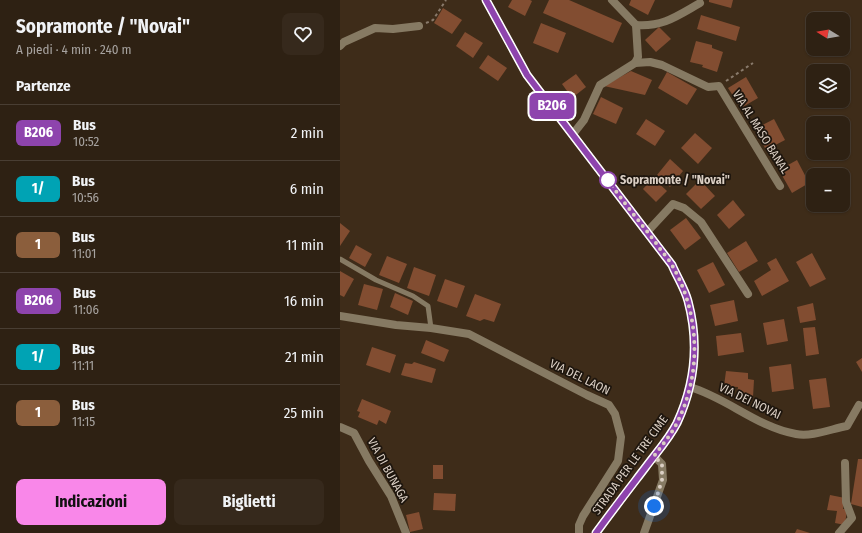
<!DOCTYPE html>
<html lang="it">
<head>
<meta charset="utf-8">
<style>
  body { margin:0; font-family:"Fira Sans Condensed",sans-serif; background:#36291c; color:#f1f3f6; height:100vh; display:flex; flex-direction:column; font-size:15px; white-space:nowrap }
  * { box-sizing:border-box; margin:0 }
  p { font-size:13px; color:#a7a3a0 }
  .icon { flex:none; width:22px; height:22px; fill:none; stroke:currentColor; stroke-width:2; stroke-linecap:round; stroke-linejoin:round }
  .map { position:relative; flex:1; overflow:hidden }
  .side { display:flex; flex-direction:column; background:#2e2113; width:340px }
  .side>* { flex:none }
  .badge { padding:0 8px; border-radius:6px; font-size:14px; line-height:26px }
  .needle { width:26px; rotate:281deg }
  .tools { position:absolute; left:466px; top:12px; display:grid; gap:8px }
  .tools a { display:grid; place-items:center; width:44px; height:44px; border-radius:8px; background:#2e2113; box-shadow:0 1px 3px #0004,0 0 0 1px #493e33; font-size:20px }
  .you { position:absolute; width:20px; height:20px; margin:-10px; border:3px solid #fff; border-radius:50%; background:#1a73e8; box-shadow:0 0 0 6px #1a73e833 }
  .map>.badge { position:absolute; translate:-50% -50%; box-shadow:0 0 0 2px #fff }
  h2 { padding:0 16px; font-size:15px; line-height:36px }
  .round { display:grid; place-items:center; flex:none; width:42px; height:42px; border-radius:8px; background:#36291c }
  .overview { display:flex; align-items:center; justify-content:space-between; height:68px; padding:0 16px }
  h1 { font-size:19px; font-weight:700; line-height:30px }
  .button { display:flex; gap:8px; margin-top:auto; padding:8px 16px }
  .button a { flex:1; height:46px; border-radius:8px; background:#f987e9; color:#111; font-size:16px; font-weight:700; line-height:46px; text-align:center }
  .button a+a { background:#36291c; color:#f1f3f6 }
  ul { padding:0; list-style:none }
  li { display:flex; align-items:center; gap:12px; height:56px; padding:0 16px; border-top:1px solid #493e33 }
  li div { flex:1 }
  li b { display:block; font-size:15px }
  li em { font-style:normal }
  li .badge { min-width:44px; font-weight:700; text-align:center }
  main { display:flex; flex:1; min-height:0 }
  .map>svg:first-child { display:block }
</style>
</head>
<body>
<main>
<section class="side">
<div class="overview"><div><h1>Sopramonte / &quot;Novai&quot;</h1><p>A piedi · 4 min · 240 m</p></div><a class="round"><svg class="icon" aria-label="heart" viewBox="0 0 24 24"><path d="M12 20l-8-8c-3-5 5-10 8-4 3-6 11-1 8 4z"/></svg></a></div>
<h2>Partenze</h2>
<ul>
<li><span class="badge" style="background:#8e44ad;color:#fff">B206</span><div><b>Bus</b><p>10:52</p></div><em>2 min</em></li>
<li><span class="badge" style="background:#00a3b4;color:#fff">1/</span><div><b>Bus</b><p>10:56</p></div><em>6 min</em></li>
<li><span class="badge" style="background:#8b5e3c;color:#fff">1</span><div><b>Bus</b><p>11:01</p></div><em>11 min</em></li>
<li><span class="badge" style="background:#8e44ad;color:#fff">B206</span><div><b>Bus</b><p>11:06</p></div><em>16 min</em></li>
<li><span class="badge" style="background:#00a3b4;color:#fff">1/</span><div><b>Bus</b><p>11:11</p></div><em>21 min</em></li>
<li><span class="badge" style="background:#8b5e3c;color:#fff">1</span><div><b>Bus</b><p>11:15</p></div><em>25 min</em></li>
</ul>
<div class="button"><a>Indicazioni</a><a>Biglietti</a></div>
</section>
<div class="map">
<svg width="522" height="533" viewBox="0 0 522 533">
  <rect width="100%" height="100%" fill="#3e2c19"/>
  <g fill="#824d31">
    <path d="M172 0H190L192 1 185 16 168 7Z"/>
    <path d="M209 0H229L282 23 273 43 203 13Z"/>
    <path d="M291 0H315L308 15 289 5Z"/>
    <path d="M369 0H393L391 8 369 2Z"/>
    <path d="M103 8 122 20 112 34 94 23Z"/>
    <path d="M361 15 400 27 396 41 357 29Z"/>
    <path d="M201 23 226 33 218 53 193 43Z"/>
    <path d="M319 27 331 39 316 52 305 40Z"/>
    <path d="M125 32 143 43 133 58 116 46Z"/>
    <path d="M356 41 372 45V48L383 52 377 72 362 67 363 65 350 62Z"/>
    <path d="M148 55 167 68 158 81 139 68Z"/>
    <path d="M291 71 312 80 305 95 264 86Z"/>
    <path d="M327 72 357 89 347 105 318 88Z"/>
    <path d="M236 74 246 87 232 98 222 84Z"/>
    <path d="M406 77 418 98 401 108 388 88Z"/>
    <path d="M261 97 283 108 276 124 253 114Z"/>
    <path d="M306 119 325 131 315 146 296 134Z"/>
    <path d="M434 119 445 140 426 150 415 129Z"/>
    <path d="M355 133 372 148 358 164 341 148Z"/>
    <path d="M330 159 343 171 330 187 317 175Z"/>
    <path d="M457 160 469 183 452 193 439 170Z"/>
    <path d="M313 178 327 191 316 202 303 189Z"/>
    <path d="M360 180 375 196 361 209 346 194Z"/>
    <path d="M393 200 405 215 389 229 377 215Z"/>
    <path d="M346 218 361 238 345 250 330 230Z"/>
    <path d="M0 223 10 231 0 246Z"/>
    <path d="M406 241 418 261 399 272 387 253Z"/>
    <path d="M16 245 32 254 25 267 9 258Z"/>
    <path d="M472 253 486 279 470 287 456 262Z"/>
    <path d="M47 256 67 264 59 283 39 275Z"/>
    <path d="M436 258 449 281 422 296 414 281 431 270 427 263Z"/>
    <path d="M373 262 385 285 369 293 357 270Z"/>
    <path d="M74 267 96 275 89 296 67 288Z"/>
    <path d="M0 271 14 279 4 297 0 295Z"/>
    <path d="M105 279 125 286 117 308 97 301Z"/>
    <path d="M24 284 43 289 37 310 18 305Z"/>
    <path d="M55 293 73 301 68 315 50 307Z"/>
    <path d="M135 294 161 304 154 322 144 319 140 321 126 316Z"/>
    <path d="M394 300 398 321 375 326 370 305Z"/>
    <path d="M473 303 476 320 460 323 457 307Z"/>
    <path d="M444 319 448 341 427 345 423 323Z"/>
    <path d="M475 327 479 354 466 356 463 328Z"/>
    <path d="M401 333 404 352 378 356 376 336Z"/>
    <path d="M86 340 109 350 104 362 81 353Z"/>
    <path d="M32 347 56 355 50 373 26 365Z"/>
    <path d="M522 358V372L516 362Z"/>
    <path d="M74 362 96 369 92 383 61 375 65 363 72 364Z"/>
    <path d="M451 364 454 389 432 392 429 367Z"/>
    <path d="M386 371 408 373V379L414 380 413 397 397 395 398 387 384 386Z"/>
    <path d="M486 378 490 407 473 409 469 380Z"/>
    <path d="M22 399 51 411 46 424 39 420 37 425 18 417 20 412 17 411Z"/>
    <path d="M518 459H522V507L511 504Z"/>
    <rect x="93" y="465" width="10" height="14"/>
    <path d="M94 493 116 494 115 511 93 510Z"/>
    <path d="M490 495 505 498 503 509H507L505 525 495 523 497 511 487 510Z"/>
    <path d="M79 512 83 529 70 532 66 515Z"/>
    <path d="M457 529 470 533H455Z"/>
  </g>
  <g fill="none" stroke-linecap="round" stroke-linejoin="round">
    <g stroke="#897a6b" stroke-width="2" stroke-dasharray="3 3" stroke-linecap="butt">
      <path d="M86 23 93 20 106 0"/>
      <path d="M386 81 413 63"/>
    </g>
    <path stroke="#867a63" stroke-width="5" d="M0 259 36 280 73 296 88 306 91 328"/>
    <g stroke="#867a63" stroke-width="8">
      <path d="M296 25C323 27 337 16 360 3"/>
      <path d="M0 46 4 42 35 28 53 29 79 26"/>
      <path d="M295 63 310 62 322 65 368 87 379 86 440 186"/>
      <path d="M233 134 244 120 260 85 295 63 298 57 296 25 272 0"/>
      <path d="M307 232 333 204 344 208 361 222 408 294"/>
      <path d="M0 316 56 325 91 328 129 334 247 395 269 405 275 414 281 437 278 461 243 516 239 525V533"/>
      <path d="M350 387C387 398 419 428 456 434 472 437 491 429 507 426L519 405"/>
      <path d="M0 427 14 433 29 461 51 496 66 533"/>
      <path d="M304 533 323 480 322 464 314 456"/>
      <path d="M499 533 512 518 506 502 505 463"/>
    </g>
    <path stroke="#b8a47e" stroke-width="8" d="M146 0 187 75 332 265C337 277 345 289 348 301 359 342 355 384 337 423 329 439 316 453 305 468 289 489 272 511 256 533"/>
  </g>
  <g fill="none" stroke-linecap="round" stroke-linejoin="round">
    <g stroke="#fff" stroke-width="9">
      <path id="line" d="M146 0 187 75 332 265C337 277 345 289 348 301 359 342 355 384 337 423 329 439 316 453 305 468 289 489 272 511 256 533"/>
    </g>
    <use href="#line" stroke="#8e44ad" stroke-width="6"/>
    <path stroke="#dbcfc4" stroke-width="4" stroke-dasharray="0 7.2" d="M268 180C283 202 300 222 316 243 321 251 328 258 332 265 360 314 362 373 337 423 331 435 322 445 314 456L322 464V480L314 506"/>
  </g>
  <circle fill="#fff" stroke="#8e44ad" stroke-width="2" cx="268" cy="180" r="8"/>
  <g text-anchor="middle" stroke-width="3.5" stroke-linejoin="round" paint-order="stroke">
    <g font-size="12" fill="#dbcfc4" stroke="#1e160e">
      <text transform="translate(421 132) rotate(58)" y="4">VIA AL MASO BANAL</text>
      <text transform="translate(240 377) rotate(26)" y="4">VIA DEL LAON</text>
      <text transform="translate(410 401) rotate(26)" y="4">VIA DEI NOVAI</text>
      <text transform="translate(290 465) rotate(-54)" y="4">STRADA PER LE TRE CIME</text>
      <text transform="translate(48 470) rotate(61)" y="4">VIA DI BUNAGA</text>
    </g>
    <g font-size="12" font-weight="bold" fill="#dbcfc4" stroke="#1e160e" text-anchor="start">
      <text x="280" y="184">Sopramonte / "Novai"</text>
    </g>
  </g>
</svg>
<div class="tools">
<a><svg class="needle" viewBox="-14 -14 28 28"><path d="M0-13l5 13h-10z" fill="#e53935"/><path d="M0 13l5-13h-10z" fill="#a7a3a0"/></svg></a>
<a><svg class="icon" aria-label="layers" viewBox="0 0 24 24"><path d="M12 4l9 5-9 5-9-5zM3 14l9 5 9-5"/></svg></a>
<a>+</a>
<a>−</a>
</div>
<div class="you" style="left:314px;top:506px"></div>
<b class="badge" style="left:212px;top:106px;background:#8e44ad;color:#fff">B206</b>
</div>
</main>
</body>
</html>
